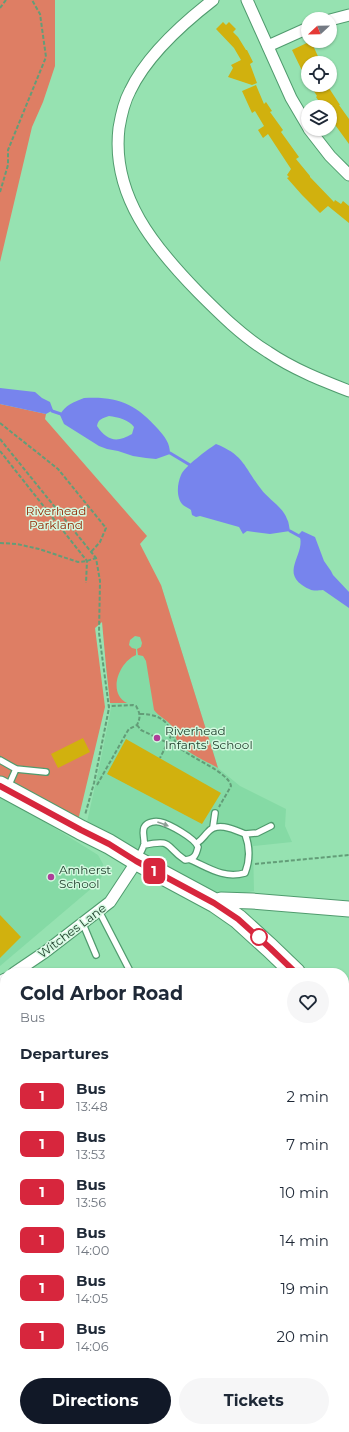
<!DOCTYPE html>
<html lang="en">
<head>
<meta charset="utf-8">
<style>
  body { margin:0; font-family:Montserrat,sans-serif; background:#f6f6f7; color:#1f2937; height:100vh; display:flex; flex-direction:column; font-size:15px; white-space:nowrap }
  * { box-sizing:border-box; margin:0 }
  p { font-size:13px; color:#747a83 }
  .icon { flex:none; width:22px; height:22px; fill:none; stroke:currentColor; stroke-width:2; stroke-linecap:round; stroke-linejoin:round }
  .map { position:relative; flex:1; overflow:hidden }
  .panel { position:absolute; left:0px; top:968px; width:349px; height:464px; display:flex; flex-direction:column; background:#fff; border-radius:16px 16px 0 0; box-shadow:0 1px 3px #0004 }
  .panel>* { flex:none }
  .badge { padding:0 8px; border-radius:6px; font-size:14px; line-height:26px }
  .needle { width:26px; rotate:248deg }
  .tools { position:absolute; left:301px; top:12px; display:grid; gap:8px }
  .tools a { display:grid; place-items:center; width:36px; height:36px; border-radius:50%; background:#fff; box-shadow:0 1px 3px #0004; font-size:20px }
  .map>.badge { position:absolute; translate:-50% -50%; box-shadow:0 0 0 2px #fff }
  h2 { padding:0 20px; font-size:15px; line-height:36px }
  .round { display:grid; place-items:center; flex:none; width:42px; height:42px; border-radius:21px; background:#f6f6f7 }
  .head { display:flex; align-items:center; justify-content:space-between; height:68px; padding:0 20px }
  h1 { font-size:19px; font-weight:700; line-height:30px }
  .primary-button { display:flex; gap:8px; margin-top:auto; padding:8px 20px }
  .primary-button a { flex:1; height:46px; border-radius:24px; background:#111827; color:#fff; font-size:16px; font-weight:700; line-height:46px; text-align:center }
  .primary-button a+a { background:#f6f6f7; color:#1f2937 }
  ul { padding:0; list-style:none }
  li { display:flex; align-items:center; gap:12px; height:48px; padding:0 20px }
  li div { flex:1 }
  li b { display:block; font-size:15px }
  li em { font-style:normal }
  li .badge { min-width:44px; font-weight:700; text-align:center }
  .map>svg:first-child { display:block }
</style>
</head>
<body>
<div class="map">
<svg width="349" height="1432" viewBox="0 0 349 1432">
  <rect width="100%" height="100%" fill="#96e2b1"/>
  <g fill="#85daa5">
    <path d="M161 585 218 768 240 786 286 809 285 826 292 842 253 846 254 891 234 895 214 892 87 822 99 768 111 708 106 666Z"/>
    <path d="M0 794 98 855 103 864 104 872 99 882 0 966Z"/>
  </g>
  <g fill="#de7e64">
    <path d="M0 0H55V66L43 102 32 127 0 262Z"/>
    <path d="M0 404 46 414 45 419 147 536 140 544 161 585 218 768C206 761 186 753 178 742 174 736 175 730 171 725 166 719 158 716 154 710L146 661 143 656 138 655 137 649 141 647 142 643 140 637 135 636 130 640 129 645 132 648 136 649V655C119 662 107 693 127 703H110L106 666 102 622 95 628 105 707 76 829 0 786Z"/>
  </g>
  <g fill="#7784ed" fill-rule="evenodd">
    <path d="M0 388 35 392 42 398 50 402 53 410 46 414 0 404Z"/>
    <path d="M84 398C118 396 136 404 158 429 165 437 170 443 170 454L156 459 146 458 133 456 118 451 107 449 99 446 64 424 60 415C65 405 74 402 84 398ZM109 416C118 417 129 420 134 427L132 434C117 443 107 441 97 426 98 419 103 418 109 416Z"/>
    <path d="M216 444C244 455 244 467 261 489 268 499 283 507 287 519 289 522 289 527 290 531L270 534 247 531 243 534 239 527 200 516 196 517 192 515 191 510C189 508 185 507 183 505 176 498 177 484 181 475 185 466 207 450 216 444Z"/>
    <path d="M302 531 315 537 324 561 331 571 333 575 349 592V608L323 590C313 591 311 591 302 585 281 570 307 553 299 534Z"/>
  </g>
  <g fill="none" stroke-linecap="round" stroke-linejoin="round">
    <g stroke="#7784ed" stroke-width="3">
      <path d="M52 411 61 414"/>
      <path d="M170 453 190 465"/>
      <path d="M290 531 301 537"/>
    </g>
  </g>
  <g fill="#d1b10e">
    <path d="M223 22 226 25 229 22 236 29 233 32 238 37 246 50H247L253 62 250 64 257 83 252 85 228 77 233 68 231 65 241 60 234 48 216 29Z"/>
    <path d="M311 41 321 63H308V83L292 50Z"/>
    <path d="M256 85 264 104 266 102 272 111 270 112 283 130 281 132 299 157 296 159 310 176V177L334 202 335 200 341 204 343 201 349 206V223L328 206 320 213 302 195 287 178 289 177 287 175 291 169 268 134 263 138 258 130 264 126 255 111 252 113 242 91Z"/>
    <path d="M310 85H327L340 105H339L349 119V144L333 122 330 124V107H323L316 97 317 96Z"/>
    <path d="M83 738 90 752 58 768 51 754Z"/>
    <path d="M126 739 221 793 202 824 107 774Z"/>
    <path d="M0 915 21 937 0 958Z"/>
  </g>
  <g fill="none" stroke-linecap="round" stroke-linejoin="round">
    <g stroke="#509b6e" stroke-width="8">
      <g id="lane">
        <path d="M0 760 16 769 46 772"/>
        <path d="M8 787 16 769"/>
        <path d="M213 827 215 813"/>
        <path d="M245 834 257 833 271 826"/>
        <path d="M137 859C140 854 143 849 144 844 145 838 141 831 145 826 148 822 155 821 160 822 169 824 195 838 198 847 196 856 194 859 185 860 164 846 174 839 144 845"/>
        <path d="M191 860C209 868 224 879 245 873 250 860 250 847 245 834 235 830 217 821 208 832 204 836 202 840 197 843"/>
        <path d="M99 911 131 973"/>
        <path d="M83 924 96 955"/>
      </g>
    </g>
    <g stroke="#509b6e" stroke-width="13">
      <g id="street">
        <path d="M213 0C182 24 147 55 130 91 124 102 121 116 119 128 111 196 155 248 199 293 220 314 242 336 268 352 293 369 321 380 349 391"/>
        <path d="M247 0 291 98 308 127"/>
        <path d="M330 20 349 15"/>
        <path d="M268 46 308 28"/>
        <path d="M309 129 330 156 349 175"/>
        <path d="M14 973 45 952 110 902 137 861"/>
        <path d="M0 982 5 979"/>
        <path d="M344 1173 349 1171"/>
        <path d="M0 1265 5 1262"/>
        <path d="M0 1408 5 1429 0 1432"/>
      </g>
    </g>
    <g stroke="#509b6e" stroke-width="17">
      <path id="secondary" d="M215 903 221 900 252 901 349 909"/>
    </g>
    <g stroke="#509b6e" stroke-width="21">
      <g id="highway">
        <path d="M0 786 81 830 109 844 137 861 215 903 238 919 270 948 296 973"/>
        <path d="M344 1021 349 1026"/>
      </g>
    </g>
    <g stroke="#639d78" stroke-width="2" stroke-dasharray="4 2" stroke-linecap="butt">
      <path d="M0 8 6 0"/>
      <path d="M0 192 8 165V150L46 57 40 14 32 0"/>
      <path d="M0 423 58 469 106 528 100 542 91 552"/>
      <path d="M0 439 96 558 100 581 99 633 109 708 94 783 85 815"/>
      <path d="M0 451 87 561 86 583"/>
      <path d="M0 543 17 544 39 549 78 562 87 561 96 558"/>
      <path d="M140 714C155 714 167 718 172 734L160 758"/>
      <path d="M137 725 141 730 168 743"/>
      <path d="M172 734C174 738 175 743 178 746 189 758 228 771 231 786L219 807"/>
      <path d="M97 785 127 732 129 729 137 725C141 717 140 713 136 706L133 705 109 706"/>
      <path d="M255 864 349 855"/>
      <path d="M344 1341 349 1339"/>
    </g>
    <use href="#lane" stroke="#fff" stroke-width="5.5"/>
    <use href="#street" stroke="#fff" stroke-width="11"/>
    <use href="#secondary" stroke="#fff" stroke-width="15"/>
    <use href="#highway" stroke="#fff" stroke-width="19"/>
  </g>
  <defs><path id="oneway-solid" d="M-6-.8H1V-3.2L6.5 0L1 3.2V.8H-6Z"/></defs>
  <use fill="#8e9e94" href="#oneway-solid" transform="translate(163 824) rotate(20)"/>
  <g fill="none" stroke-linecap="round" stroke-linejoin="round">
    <g stroke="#fff" stroke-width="9">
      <path id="line" d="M0 786 81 830 109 844 136 861 214 903 238 919 270 948 296 973"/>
    </g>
    <use href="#line" stroke="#d7263d" stroke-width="6"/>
  </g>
  <g fill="#ae3d99" stroke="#d4f9e0" stroke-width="1.5">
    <circle cx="157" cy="738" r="4"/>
    <circle cx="51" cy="877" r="4"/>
  </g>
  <circle fill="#fff" stroke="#d7263d" stroke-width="2" cx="259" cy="937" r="8"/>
  <g text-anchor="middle" stroke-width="3" stroke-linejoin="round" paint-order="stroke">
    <g font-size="12" fill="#932704" stroke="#d4f9e0">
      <text x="56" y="515">Riverhead<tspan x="56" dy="14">Parkland</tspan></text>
    </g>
    <g font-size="12" fill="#1d3c29" stroke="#d4f9e0" text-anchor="start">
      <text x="165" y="735">Riverhead<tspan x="165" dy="14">Infants' School</tspan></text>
      <text x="59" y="874">Amherst<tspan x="59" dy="14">School</tspan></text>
    </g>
    <g font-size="12" fill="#1d3c29" stroke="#d4f9e0">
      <text transform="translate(72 931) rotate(-37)" y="4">Witches Lane</text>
    </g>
  </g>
</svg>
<div class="tools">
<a><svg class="needle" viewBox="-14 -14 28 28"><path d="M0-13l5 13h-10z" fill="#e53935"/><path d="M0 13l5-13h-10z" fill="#747a83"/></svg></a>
<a><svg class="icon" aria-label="locate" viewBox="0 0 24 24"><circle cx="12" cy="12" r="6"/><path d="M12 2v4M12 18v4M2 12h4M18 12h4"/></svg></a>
<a><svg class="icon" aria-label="layers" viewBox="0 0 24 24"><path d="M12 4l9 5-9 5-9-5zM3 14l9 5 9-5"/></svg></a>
</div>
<b class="badge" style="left:154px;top:871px;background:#d7263d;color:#fff">1</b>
<section class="panel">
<div class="head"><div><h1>Cold Arbor Road</h1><p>Bus</p></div><a class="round"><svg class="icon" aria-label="heart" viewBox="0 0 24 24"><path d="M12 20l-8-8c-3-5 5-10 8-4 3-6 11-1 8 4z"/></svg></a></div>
<h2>Departures</h2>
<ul>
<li><span class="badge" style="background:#d7263d;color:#fff">1</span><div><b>Bus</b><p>13:48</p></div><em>2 min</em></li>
<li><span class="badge" style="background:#d7263d;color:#fff">1</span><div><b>Bus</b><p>13:53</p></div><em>7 min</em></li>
<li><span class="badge" style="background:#d7263d;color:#fff">1</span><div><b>Bus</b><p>13:56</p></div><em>10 min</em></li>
<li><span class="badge" style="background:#d7263d;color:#fff">1</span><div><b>Bus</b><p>14:00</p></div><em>14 min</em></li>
<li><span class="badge" style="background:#d7263d;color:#fff">1</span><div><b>Bus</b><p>14:05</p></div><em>19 min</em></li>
<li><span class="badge" style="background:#d7263d;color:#fff">1</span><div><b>Bus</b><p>14:06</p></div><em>20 min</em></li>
</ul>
<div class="primary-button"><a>Directions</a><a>Tickets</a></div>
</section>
</div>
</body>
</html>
